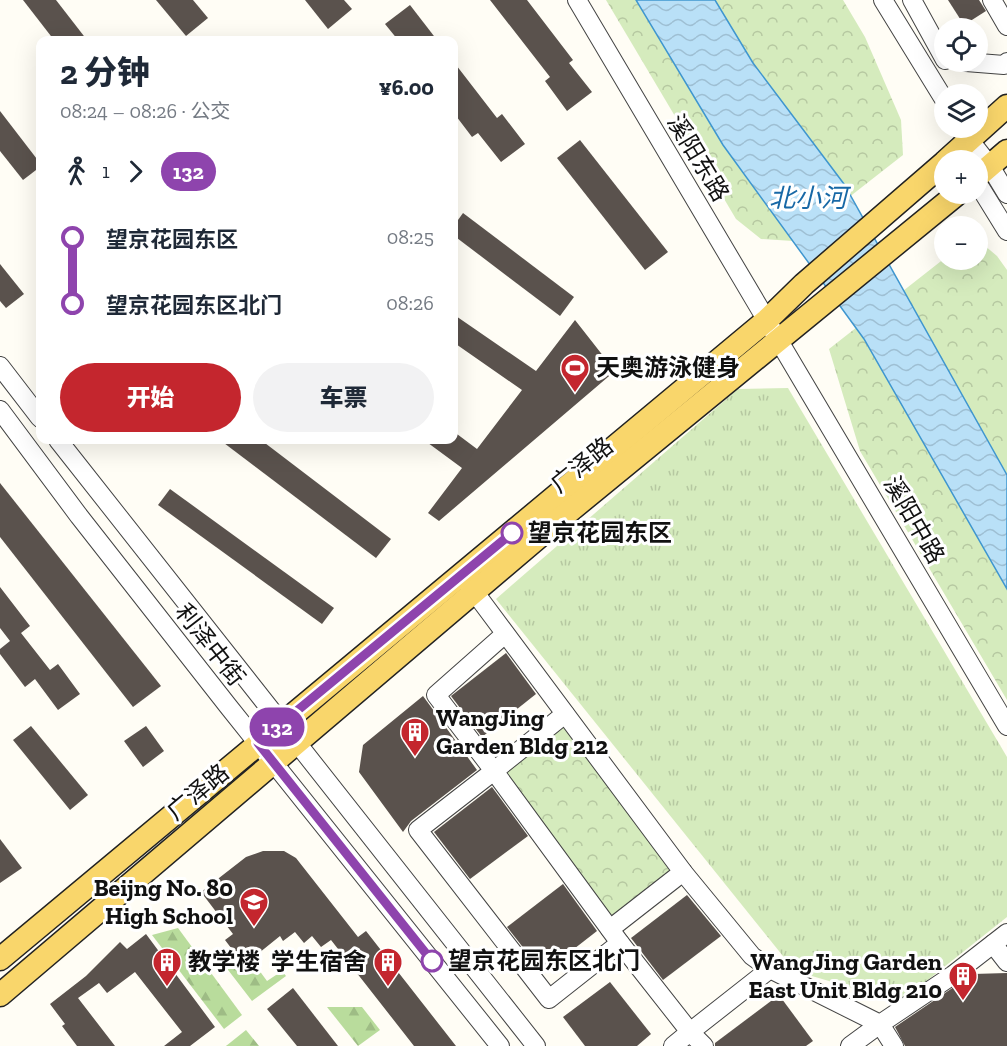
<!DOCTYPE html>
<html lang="zh">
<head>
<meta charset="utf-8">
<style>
  body { margin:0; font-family:"Zilla Slab","Noto Sans SC",serif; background:#f2f2f3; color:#1f2937; height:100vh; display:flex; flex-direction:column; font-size:22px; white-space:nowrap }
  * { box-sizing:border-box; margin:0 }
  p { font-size:20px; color:#747a83 }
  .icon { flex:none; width:33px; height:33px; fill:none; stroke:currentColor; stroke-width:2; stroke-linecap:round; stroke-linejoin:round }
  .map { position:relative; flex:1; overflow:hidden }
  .side { position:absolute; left:36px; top:36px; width:422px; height:408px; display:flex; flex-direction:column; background:#fff; border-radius:12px; box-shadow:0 6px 24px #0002 }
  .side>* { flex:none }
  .badge { padding:0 12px; border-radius:20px; font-size:21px; line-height:39px }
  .tools { position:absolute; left:934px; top:18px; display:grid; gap:12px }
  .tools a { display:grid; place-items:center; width:54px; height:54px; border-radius:50%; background:#fff; box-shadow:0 6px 24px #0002; font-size:30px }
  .map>.badge { position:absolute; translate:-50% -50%; box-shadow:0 0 0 3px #fff }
  .legs { display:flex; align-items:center; gap:9px; height:66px; padding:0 24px; font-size:20px }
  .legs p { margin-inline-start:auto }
  .head { display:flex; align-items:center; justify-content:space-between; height:102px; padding:0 24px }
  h1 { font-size:33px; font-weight:800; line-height:45px }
  .action { display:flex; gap:12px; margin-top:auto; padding:12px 24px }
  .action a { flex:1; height:69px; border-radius:36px; background:#c4262e; color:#fff; font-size:24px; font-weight:800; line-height:69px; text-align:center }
  .action a+a { background:#f2f2f3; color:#1f2937 }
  ul { padding:0 24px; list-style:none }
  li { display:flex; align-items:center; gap:21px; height:66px; font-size:22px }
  li i { display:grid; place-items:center; width:9px; height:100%; margin:0 8px; background:currentColor }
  li i::after { content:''; width:15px; height:15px; margin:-8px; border:4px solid; border-radius:50%; background:#fff }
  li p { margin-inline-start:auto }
  li:first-child i { background:linear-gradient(#0000 50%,currentColor 0) }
  li:last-child i { background:linear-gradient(currentColor 50%,#0000 0) }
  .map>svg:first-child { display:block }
</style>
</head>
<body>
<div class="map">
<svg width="1007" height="1046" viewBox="0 0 1007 1046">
  <defs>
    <pattern id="grass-tufts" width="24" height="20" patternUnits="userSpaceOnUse" patternTransform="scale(1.5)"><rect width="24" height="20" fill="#d5ebbd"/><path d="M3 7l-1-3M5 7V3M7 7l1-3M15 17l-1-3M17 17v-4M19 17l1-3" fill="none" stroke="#b6c8a1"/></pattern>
    <pattern id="forest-firs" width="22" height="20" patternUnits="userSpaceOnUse" patternTransform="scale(1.5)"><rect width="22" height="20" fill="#b9dc9c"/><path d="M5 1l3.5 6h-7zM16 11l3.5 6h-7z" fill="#9ebc85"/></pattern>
    <pattern id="park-crowns" width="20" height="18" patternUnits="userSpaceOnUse" patternTransform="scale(1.5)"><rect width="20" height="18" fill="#d5ebbd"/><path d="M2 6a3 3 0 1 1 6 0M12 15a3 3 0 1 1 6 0" fill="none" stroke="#b6c8a1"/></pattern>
    <pattern id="water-waves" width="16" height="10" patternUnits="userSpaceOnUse" patternTransform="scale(1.5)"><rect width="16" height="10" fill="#b9e0f7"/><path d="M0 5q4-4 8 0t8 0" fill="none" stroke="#9ebfd3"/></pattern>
  </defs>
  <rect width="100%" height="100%" fill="#fffdf5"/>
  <path fill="url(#grass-tufts)" d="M788 388 1007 757V917L900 1002 795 971 496 599 738 389Z"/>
  <g fill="url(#forest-firs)">
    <path d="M178 928 242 1015 224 1029 152 935Z"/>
    <path d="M234 959 243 970 253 962 267 981 282 971 286 976 252 1001 225 966Z"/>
    <path d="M327 1007H362L380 1030 358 1046Z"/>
    <path d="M246 1030 259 1046H226Z"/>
  </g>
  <g fill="url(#park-crowns)">
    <path d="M606 0H843L865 37 901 120 903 155 793 241 761 239 736 219Z"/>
    <path d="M978 240 997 256 1007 270V700L860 451 829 349 945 258 978 260Z"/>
    <path d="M564 718 679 873 615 923 496 771Z"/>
  </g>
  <path fill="url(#water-waves)" stroke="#3f96cf" stroke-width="1.5" d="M636 0H715L753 63 844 184 1007 475V589L864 339 723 145Z"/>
  <g fill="#5a524d">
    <path d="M23 0H56L87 40H54Z"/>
    <path d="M156 0H193L208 18 186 36Z"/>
    <path d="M305 0H344L352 9 328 29Z"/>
    <path d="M490 0H527L573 60 569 63 592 92 567 111 545 81 550 77Z"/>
    <path d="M948 0H979L986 11 964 25Z"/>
    <path d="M410 5 437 40H398L385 24Z"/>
    <path d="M453 61 497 118 502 114 525 144 501 162 478 133 472 137 453 112Z"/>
    <path d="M0 111 40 163V167L23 180 0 151Z"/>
    <path d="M580 140 668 252 645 270 557 158Z"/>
    <path d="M463 213 574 297 560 316 453 235V227Z"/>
    <path d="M0 264 24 294 6 308 0 301Z"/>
    <path d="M453 314 536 371 575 320 615 371 439 521 428 513 462 468 424 440H453V431L477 449 522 390 453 342Z"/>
    <path d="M220 440H261L391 539 376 558Z"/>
    <path d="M0 483 161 686 133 707 0 537Z"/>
    <path d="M170 489 334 608 322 624 158 505Z"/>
    <path d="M0 587 30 626 21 633 50 670 58 664 80 694 58 710 35 679 25 687 0 654V649L10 641 0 628Z"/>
    <path d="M506 653 536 694 482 737 451 696Z"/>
    <path d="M423 696 477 770 411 821 403 832 359 772 363 745Z"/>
    <path d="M31 726 88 795 70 810 13 740Z"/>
    <path d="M146 726 164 751 143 767 124 741Z"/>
    <path d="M492 787 528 836 470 879 434 832Z"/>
    <path d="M0 839 22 868 0 883Z"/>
    <path d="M263 851H284L296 858 358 937 366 931 456 1046H414L331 940 321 947 312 936 304 943 295 932 283 941 280 936 244 965 225 940 233 934 201 892 246 857Z"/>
    <path d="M563 884 597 931 543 973 507 927Z"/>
    <path d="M687 895 721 936 663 980 631 938Z"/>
    <path d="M146 934 215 1027 190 1046H164L182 1032 135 972 107 993 99 983 78 998 115 1046H77L62 1026 65 1024 50 1004 86 976 120 942 127 949Z"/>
    <path d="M1007 973V1046H905L895 1027 973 974Z"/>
    <path d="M610 982 651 1034 637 1046H585L563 1017Z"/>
    <path d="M293 988 338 1046H297L267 1009Z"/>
    <path d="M779 995 813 1041 806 1046H715V1043Z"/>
  </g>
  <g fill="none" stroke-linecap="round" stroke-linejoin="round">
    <g stroke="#444" stroke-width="20">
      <g id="minor">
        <path d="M577 0 1007 726"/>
        <path d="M883 0 945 101"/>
        <path d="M912 0 945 60"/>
        <path d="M992 0 1007 26"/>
        <path d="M966 62 1004 65 1007 62"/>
        <path d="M960 128 990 166 1007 194"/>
        <path d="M978 184 1007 231"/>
        <path d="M0 366 40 418"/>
        <path d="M0 410 79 516 228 706 500 1046"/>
        <path d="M58 440 536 1046"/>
        <path d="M467 582 683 872 752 956 770 969 880 1024 953 975 1007 933"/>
        <path d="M505 634 436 695 494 771 418 830 549 999 620 943"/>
        <path d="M565 714 494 771 620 943 690 1032 770 969"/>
        <path d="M610 929 683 872"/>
        <path d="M993 944 1007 962"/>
        <path d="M673 1046 690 1032 704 1046"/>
        <path d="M850 1046 880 1024 894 1046"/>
      </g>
    </g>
    <g stroke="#222" stroke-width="25">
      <g id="major">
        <path d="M947 160 1007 106"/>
        <path d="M978 176 1007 151"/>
        <path d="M0 959 767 320 804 284 945 162"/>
        <path d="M0 995 561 518 957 194"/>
      </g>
    </g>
    <use href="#minor" stroke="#fff" stroke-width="18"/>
    <use href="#major" stroke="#f9d66b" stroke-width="22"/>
  </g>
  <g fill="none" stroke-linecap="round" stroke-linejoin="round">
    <g stroke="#fff" stroke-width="14">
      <path id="line-1" d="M432 961 258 743 512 533"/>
    </g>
    <use href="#line-1" stroke="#8e44ad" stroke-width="9"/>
  </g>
  <defs>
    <g id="stadium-pin" transform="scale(1.5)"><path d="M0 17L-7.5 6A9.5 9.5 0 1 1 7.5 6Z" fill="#c4262e" stroke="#fff"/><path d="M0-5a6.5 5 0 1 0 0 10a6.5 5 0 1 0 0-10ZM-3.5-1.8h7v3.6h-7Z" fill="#fff"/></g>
    <g id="building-pin" transform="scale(1.5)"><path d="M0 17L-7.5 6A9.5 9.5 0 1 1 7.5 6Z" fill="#c4262e" stroke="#fff"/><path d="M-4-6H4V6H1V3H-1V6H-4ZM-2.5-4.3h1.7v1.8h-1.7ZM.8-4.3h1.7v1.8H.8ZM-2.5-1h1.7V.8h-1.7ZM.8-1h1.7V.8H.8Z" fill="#fff"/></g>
    <g id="school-pin" transform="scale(1.5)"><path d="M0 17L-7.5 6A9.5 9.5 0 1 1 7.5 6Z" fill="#c4262e" stroke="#fff"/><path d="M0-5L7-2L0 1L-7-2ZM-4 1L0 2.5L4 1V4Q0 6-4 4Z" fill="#fff"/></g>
  </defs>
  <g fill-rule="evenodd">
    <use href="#stadium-pin" x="575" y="368"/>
    <use href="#building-pin" x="415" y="732"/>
    <use href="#school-pin" x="254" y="902"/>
    <use href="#building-pin" x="167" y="962"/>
    <use href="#building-pin" x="388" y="962"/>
    <use href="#building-pin" x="963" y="976"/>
  </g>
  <g fill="#fff" stroke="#8e44ad" stroke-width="3">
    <circle cx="512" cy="533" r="10"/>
    <circle cx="432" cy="961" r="10"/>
  </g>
  <g text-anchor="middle" stroke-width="6" stroke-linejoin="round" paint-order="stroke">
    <g font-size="24" fill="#111" stroke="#fff">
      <text transform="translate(698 158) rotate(59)" y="8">溪阳东路</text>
      <text transform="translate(582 465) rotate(-39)" y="8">广泽路</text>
      <text transform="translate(914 520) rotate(60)" y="8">溪阳中路</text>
      <text transform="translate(210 645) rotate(52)" y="8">利泽中街</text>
      <text transform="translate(198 792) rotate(-40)" y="8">广泽路</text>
    </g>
    <g font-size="24" font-weight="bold" fill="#111" stroke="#fff" text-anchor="start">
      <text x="596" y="376">天奥游泳健身</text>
      <text x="436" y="726">WangJing<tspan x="436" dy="28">Garden Bldg 212</tspan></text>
      <text x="233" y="896" text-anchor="end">Beijng No. 80<tspan x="233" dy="28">High School</tspan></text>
      <text x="188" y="970">教学楼</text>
      <text x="367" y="970" text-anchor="end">学生宿舍</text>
      <text x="942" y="970" text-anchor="end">WangJing Garden<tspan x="942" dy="28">East Unit Bldg 210</tspan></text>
    </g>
    <g font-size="24" font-weight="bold" fill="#111" stroke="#fff" text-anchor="start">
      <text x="528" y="541">望京花园东区</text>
      <text x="448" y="969">望京花园东区北门</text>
    </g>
    <g font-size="26" font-style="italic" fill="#1768a6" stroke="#fff">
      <text x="808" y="207">北小河</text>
    </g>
  </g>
</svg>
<div class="tools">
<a><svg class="icon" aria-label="locate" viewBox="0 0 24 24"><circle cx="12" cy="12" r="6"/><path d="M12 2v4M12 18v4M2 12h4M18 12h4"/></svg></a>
<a><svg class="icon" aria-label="layers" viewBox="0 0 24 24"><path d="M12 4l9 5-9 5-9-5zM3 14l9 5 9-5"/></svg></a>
<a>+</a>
<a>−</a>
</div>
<b class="badge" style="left:277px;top:727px;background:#8e44ad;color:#fff">132</b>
<section class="side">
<div class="head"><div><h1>2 分钟</h1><p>08:24 – 08:26 · 公交</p></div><b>¥6.00</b></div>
<div class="legs"><svg class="icon" aria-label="walk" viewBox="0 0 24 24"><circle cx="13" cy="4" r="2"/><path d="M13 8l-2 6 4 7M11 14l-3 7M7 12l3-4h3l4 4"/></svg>1<svg class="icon" aria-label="forward" viewBox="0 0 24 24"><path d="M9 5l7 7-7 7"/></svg><b class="badge" style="background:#8e44ad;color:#fff">132</b></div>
<ul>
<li><i style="color:#8e44ad"></i><b>望京花园东区</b><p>08:25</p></li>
<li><i style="color:#8e44ad"></i><b>望京花园东区北门</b><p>08:26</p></li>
</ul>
<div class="action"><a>开始</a><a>车票</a></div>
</section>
</div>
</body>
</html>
